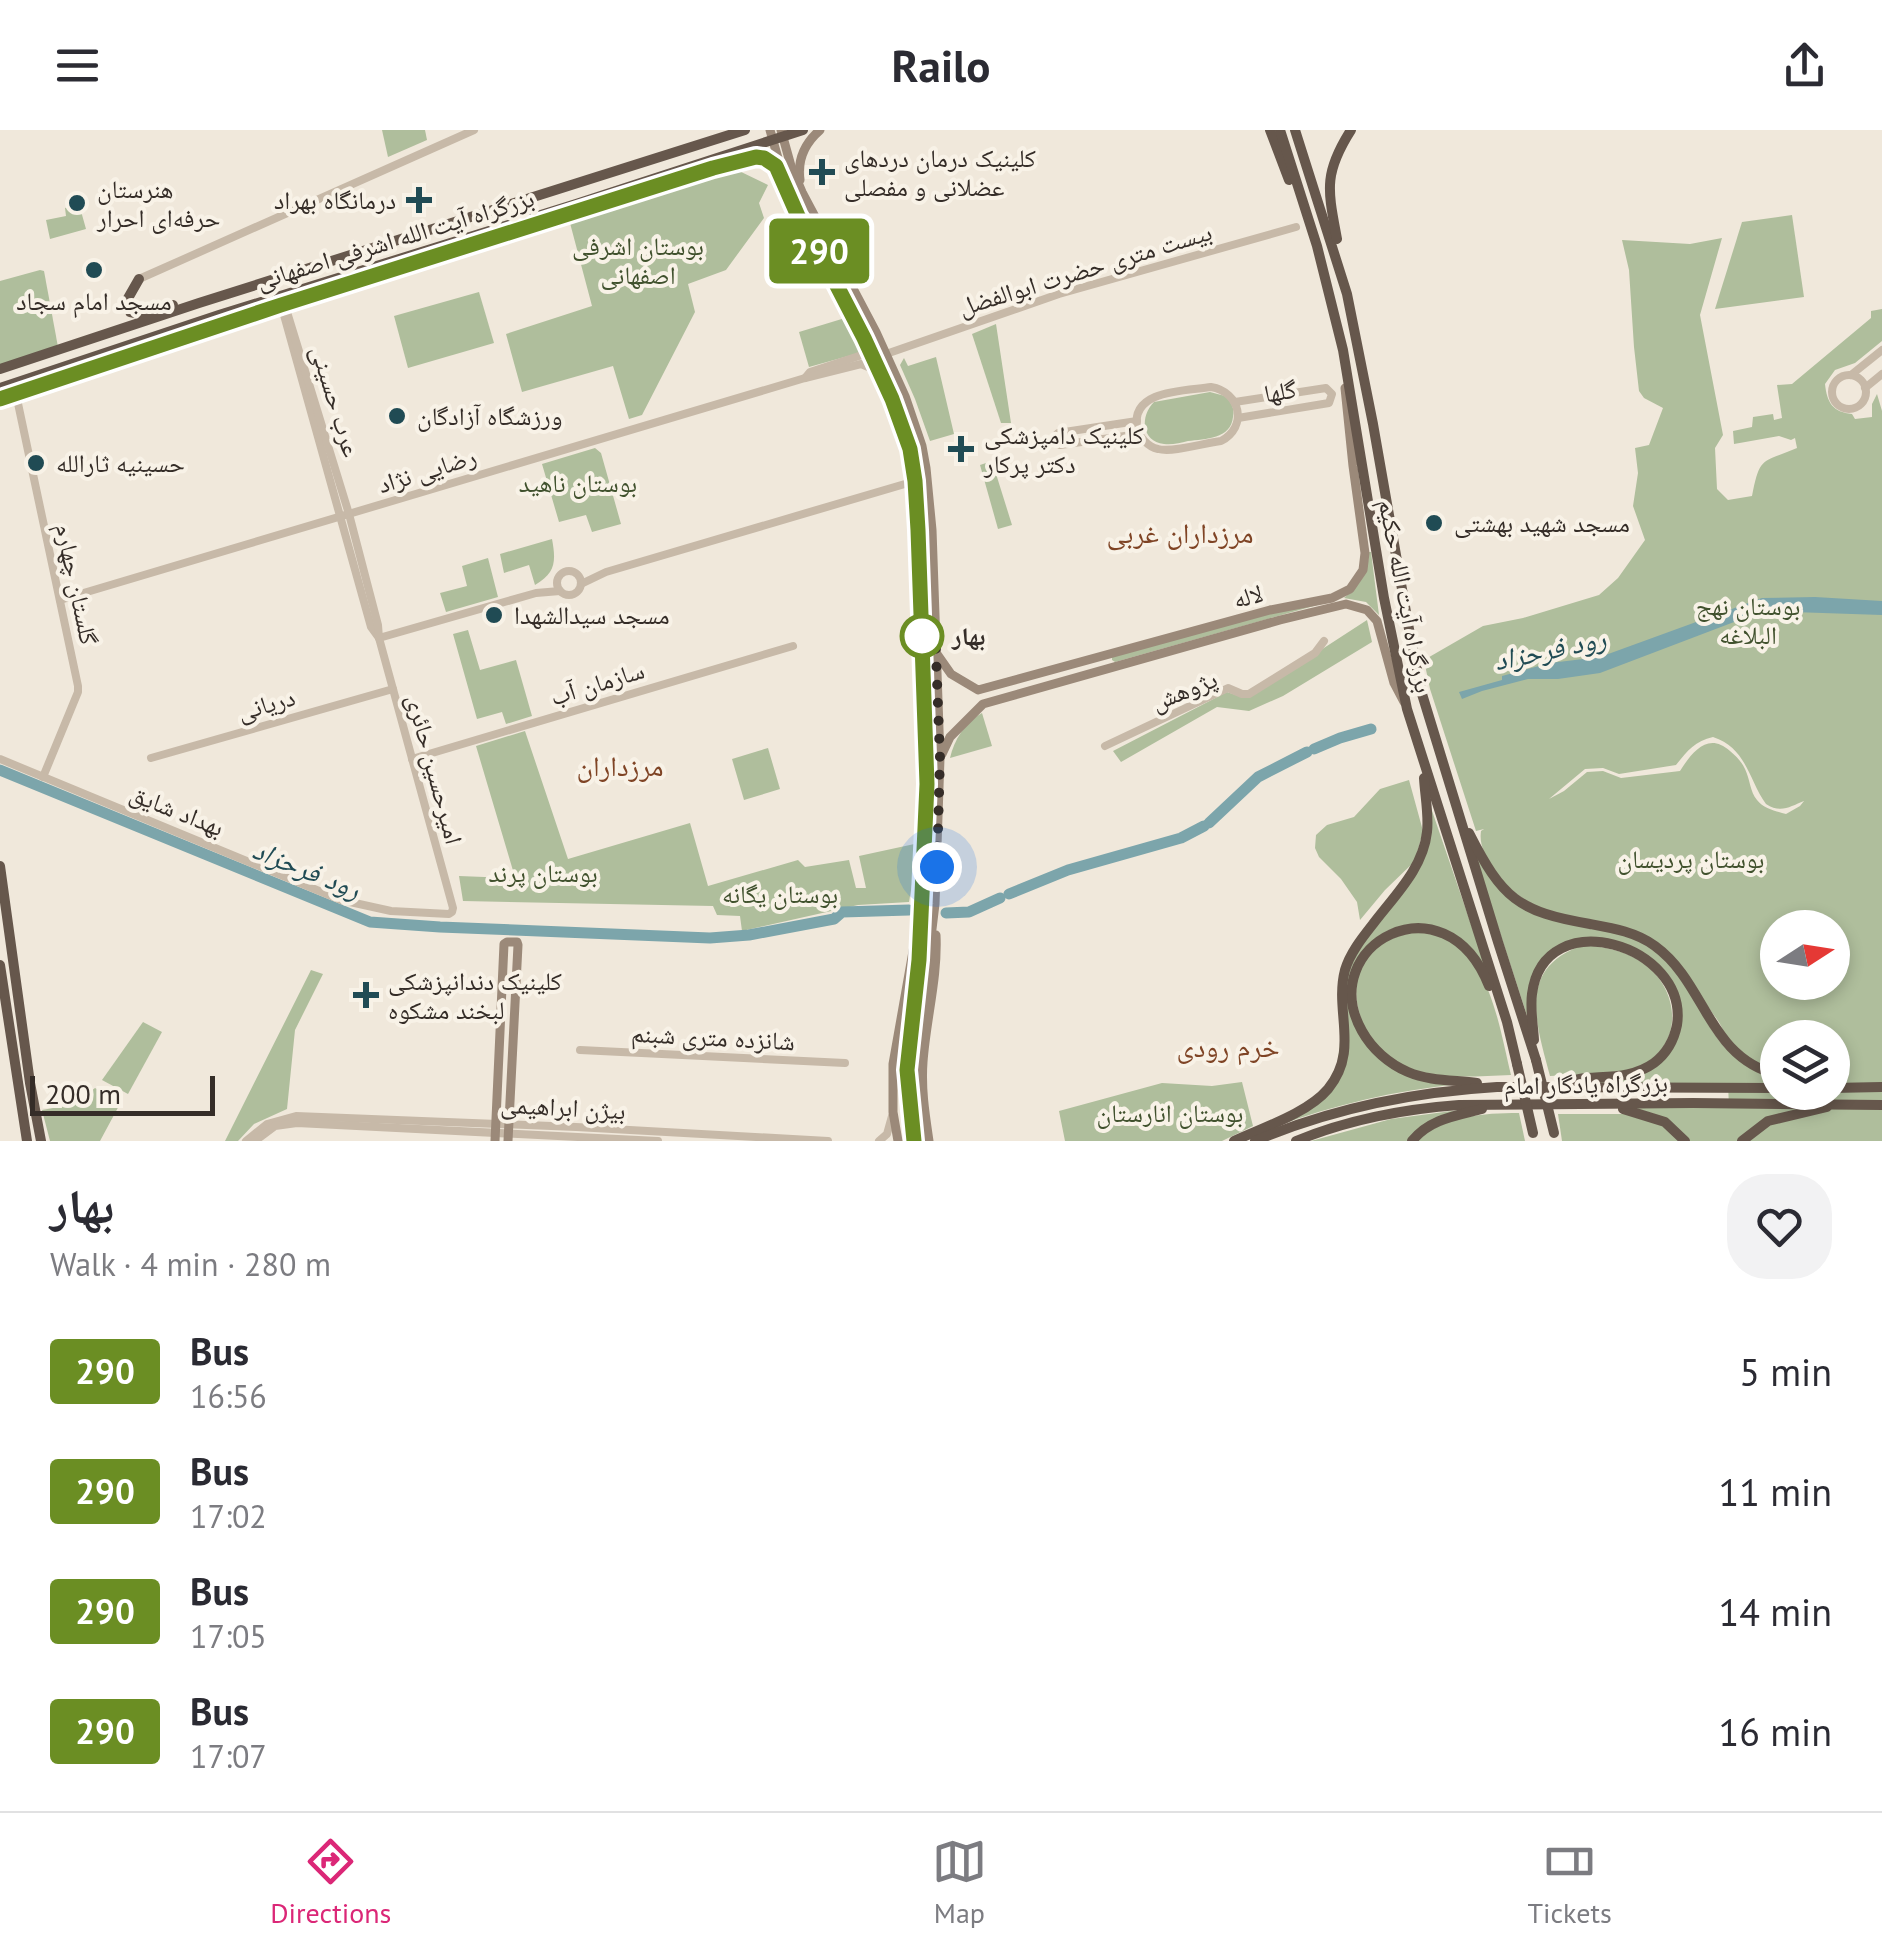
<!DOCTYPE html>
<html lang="en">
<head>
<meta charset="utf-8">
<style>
  body { margin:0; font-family:"PT Sans","Noto Naskh Arabic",sans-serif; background:#f2f2f3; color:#2b2b33; height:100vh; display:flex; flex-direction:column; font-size:38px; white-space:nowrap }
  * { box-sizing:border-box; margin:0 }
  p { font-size:32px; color:#7c7c81 }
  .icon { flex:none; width:55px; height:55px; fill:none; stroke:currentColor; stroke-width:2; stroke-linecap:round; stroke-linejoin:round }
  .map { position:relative; height:1011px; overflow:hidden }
  .panel { display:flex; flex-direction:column; background:#fff; flex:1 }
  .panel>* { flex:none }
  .badge { padding:0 20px; border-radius:8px; font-size:35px; line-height:65px }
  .needle { width:65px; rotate:78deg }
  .tools { position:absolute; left:1760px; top:780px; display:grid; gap:20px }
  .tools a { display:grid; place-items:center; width:90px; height:90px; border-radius:50%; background:#fff; box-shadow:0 5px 15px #0003; font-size:50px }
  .scale { position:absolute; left:30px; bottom:25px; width:185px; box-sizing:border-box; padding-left:10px; border:5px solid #352d28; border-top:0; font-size:28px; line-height:35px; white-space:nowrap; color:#352d28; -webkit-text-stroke:8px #f8f2e7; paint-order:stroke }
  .you { position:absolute; width:50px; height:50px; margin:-25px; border:8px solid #fff; border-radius:50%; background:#1a73e8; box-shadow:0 0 0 15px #1a73e833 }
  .map>.badge { position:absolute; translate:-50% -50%; box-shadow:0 0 0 5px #fff }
  .round { display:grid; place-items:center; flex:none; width:105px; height:105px; border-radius:40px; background:#f2f2f3 }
  .headline { display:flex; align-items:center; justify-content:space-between; height:170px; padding:0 50px }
  h1 { font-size:48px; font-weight:700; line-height:75px }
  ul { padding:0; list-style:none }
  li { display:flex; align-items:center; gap:30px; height:120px; padding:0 50px }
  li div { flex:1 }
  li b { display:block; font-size:38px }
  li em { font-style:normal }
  li .badge { min-width:110px; font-weight:700; text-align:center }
  header { display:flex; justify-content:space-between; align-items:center; height:130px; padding:0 50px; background:#fff; font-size:45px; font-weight:700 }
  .tab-bar { display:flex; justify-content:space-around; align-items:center; height:140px; border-top:2px solid #e1e1e2; background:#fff; font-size:28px; color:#7c7c81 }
  .tab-bar a { display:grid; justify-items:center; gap:5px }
  .tab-bar .selected { color:#db2777 }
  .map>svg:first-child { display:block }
</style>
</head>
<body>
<header><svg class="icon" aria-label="menu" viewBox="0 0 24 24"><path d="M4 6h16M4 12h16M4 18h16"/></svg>Railo<svg class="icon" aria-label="share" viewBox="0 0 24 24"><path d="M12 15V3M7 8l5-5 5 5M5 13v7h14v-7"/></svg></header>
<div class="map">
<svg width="1882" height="1011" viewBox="0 0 1882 1011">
  <rect width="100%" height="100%" fill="#f0e8db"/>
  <g fill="#afbe9c" fill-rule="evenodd">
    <path d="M382 0H425L427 10 388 27Z"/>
    <path d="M735 39 768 55 759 73 764 88 726 140 688 154 695 182 642 285 629 289 613 236 522 262 506 204 592 176 570 93Z"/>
    <path d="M79 74 86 99 50 109 46 90 66 86 65 78Z"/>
    <path d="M1792 85 1804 167 1715 179 1742 92Z"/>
    <path d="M1722 108 1700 185 1723 305 1715 318 1717 359 1728 370 1752 366C1760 326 1761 333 1797 318L1795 308 1791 310 1779 306 1734 314 1733 301 1752 297 1753 287 1773 284 1774 290 1782 288 1777 255 1792 254 1871 188V181L1882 179V211L1855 233 1835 240 1825 254C1827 273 1833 282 1852 284L1855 289 1872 287V274L1877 264 1882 281V1011H1689C1674 990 1658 984 1633 978H1729L1728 953H1568C1613 949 1670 952 1680 895 1696 804 1505 756 1532 901L1470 711C1507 787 1528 783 1603 800 1622 804 1638 808 1654 819 1689 843 1698 888 1726 919 1727 897 1716 890 1705 872 1689 847 1675 823 1649 808 1635 800 1620 797 1605 794 1558 786 1519 779 1492 736 1485 725 1479 715 1481 701L1484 699 1476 701 1430 559 1424 530 1483 496 1523 488 1599 465 1618 448 1645 410 1633 376 1638 343 1635 318 1649 315 1663 278 1644 268 1639 261 1634 217 1629 140 1622 110 1690 114ZM1713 607C1747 618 1749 651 1766 674 1781 684 1791 676 1804 671L1800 676 1786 684C1776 681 1764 679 1757 670 1750 662 1750 649 1745 639 1742 632 1736 626 1730 621 1708 601 1692 622 1680 641L1621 648 1603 641 1587 642 1564 661 1549 669 1585 639 1603 638 1619 644 1676 635C1687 621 1695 611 1713 607ZM1778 798H1832V852H1778ZM1778 908H1832V962H1778Z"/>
    <path d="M40 140 44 141 58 217 0 235V151Z"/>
    <path d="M479 162 494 213 408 238 394 186Z"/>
    <path d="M845 188 862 220 859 223 809 237 799 202Z"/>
    <path d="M996 194 1011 293H1001L972 204Z"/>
    <path d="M936 227 954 304 930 311 915 269 900 235 904 228 908 236Z"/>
    <path d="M1210 262 1225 266C1231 272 1235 278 1233 287 1231 309 1205 309 1188 311 1180 313 1172 315 1164 314 1141 311 1140 286 1154 272Z"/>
    <path d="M595 318 601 323 621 394 592 402 586 385 559 392 542 334Z"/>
    <path d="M992 331 1012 395 998 399 980 335Z"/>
    <path d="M552 409C556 431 556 443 535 455L529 435 504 443 500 424Z"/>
    <path d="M1369 422H1371L1379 485 1366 472 1344 468C1360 455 1368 443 1369 422Z"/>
    <path d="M488 428 498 467 446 482 440 463 467 456 462 436Z"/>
    <path d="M1321 474 1115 532 1112 530V527L1271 483Z"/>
    <path d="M1367 490 1372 512 1283 566 1249 581 1217 577 1121 632 1113 621 1227 562 1242 567 1250 566Z"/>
    <path d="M468 500 480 540 516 530 532 586 506 594 502 582 477 589 453 504Z"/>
    <path d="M982 583 992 616 950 628C954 610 965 592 982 583Z"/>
    <path d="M525 601 568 729 690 693 708 756 798 730 805 737 849 730 856 758H866L859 726 919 713 909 772 858 775 742 801 740 786 717 785 713 776 463 771 459 746 511 748 514 744 476 616Z"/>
    <path d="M768 618 780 659 744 670 732 629Z"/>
    <path d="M1409 650 1423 701 1415 731 1385 760 1360 790 1357 772 1341 749 1319 727 1315 718 1316 705 1327 695 1354 687 1380 659Z"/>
    <path d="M1429 672 1486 838C1477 826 1468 812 1454 804 1432 791 1391 790 1373 812 1363 825 1356 846 1349 861L1380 929 1458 954C1395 961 1335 974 1275 997L1335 955 1348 844 1359 818 1415 744Z"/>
    <path d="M1412 802C1419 802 1429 802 1436 804 1490 821 1499 897 1511 945 1475 946 1435 951 1402 936 1363 917 1340 858 1370 823 1381 810 1397 807 1412 802Z"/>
    <path d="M1584 815C1605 817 1624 820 1643 833 1676 856 1685 906 1649 931 1625 949 1579 945 1550 946 1536 893 1516 837 1584 815Z"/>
    <path d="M311 840 323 844 295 900 287 979 254 994 238 1011H225Z"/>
    <path d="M143 892 162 902 128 964 102 950Z"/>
    <path d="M1242 952 1253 996 1222 1011H1065L1059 981 1162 953 1212 956Z"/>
    <path d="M95 958 121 972 100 1011H50L42 980 75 974Z"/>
    <path d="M1467 979C1441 984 1424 991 1407 1011H1311L1391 989Z"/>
    <path d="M1519 983 1525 1011H1416C1444 986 1483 983 1519 983Z"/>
    <path d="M1558 984H1627L1660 993 1680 1011H1562Z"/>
  </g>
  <path fill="#7ca5ab" d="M1815 467 1882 471V485L1763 481 1600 543 1558 549H1528L1482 561 1462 569 1459 562 1502 550V546L1550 533 1600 527 1762 468Z"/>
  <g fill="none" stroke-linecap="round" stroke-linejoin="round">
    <g stroke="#7ca5ab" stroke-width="11">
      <path d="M1314 619 1340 608 1371 599"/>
      <path d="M0 640 370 792 440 797 710 808 749 805 834 789 842 782 909 780"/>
      <path d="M1209 693 1258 647 1307 622"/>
      <path d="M1009 764 1068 740 1181 708 1204 696"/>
      <path d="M946 783 969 782 1000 768"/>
    </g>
    <g stroke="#c7b9a8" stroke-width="8">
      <path d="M139 149 474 0"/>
      <path d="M282 178 371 497 379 508"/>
      <path d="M886 224 1059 164 1296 97"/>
      <path d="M1851 245 1882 220"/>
      <circle cx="1849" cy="262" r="17"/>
      <path d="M805 248 810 242 862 225 864 213"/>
      <path d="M1211 257C1241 262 1248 297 1221 311 1204 313 1173 323 1158 319 1148 317 1139 307 1137 297 1131 259 1187 261 1211 257Z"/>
      <path d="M1865 258 1882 244"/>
      <path d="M16 264 78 556V562L43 647"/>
      <path d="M1235 272 1326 258 1332 264 1329 273 1238 288"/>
      <path d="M1051 310 1060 315 1139 304"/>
      <path d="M1051 310 1058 303 1137 291"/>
      <circle cx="569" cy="453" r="12"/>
      <path d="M581 454 606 442 915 351"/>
      <path d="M60 470 805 248 861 234 880 242"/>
      <path d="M379 508 536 463 560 461"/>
      <path d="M1105 616 1228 558 1242 564H1249L1315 523 1324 511"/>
      <path d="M151 628 393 559"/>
      <path d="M0 629 341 770 391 781 449 784 452 782 453 778 379 508 378 495 349 384 283 169"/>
      <path d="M412 629 793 516"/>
      <path d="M580 920 845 933"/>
      <path d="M246 1011 267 994 296 986 576 997 828 1011"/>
      <path d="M255 1011 275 996 297 993 658 1011"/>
      <path d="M879 1011 887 1004 892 986"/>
    </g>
    <g stroke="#9b8979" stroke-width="9">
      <path d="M770 0 789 67 864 208 892 269 909 319 914 340 918 400 927 654 919 829 907 940 913 1011"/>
      <path d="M781 0 791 36 802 62 876 202 905 266 922 316 926 338 932 400 940 628 935 774 915 941 921 1011"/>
      <path d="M800 50C797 29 805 13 820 0"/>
      <path d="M0 269 286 174 732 32C751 27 768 23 779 42"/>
      <path d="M937 524 951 544 978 560 1270 480 1332 468 1350 459 1363 440 1365 423 1353 336 1345 258"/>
      <path d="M942 624 950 607 983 574 1280 490 1346 474 1367 480 1377 491 1394 553 1404 572"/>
      <path d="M495 1011 504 814 507 812H517L518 815 508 1011"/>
      <path d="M898 1011 893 982V934L915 810"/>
      <path d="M929 1011C925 984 921 959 923 932 926 889 938 848 936 805"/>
    </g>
    <g stroke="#66574c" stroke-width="10">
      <path d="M1270 0 1289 50"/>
      <path d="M1280 0 1317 116 1343 220 1384 468 1407 579 1507 892 1517 934"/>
      <path d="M1295 0 1347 164 1373 294 1409 499 1422 564 1498 812 1536 930"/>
      <path d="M1337 109C1328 60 1323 44 1351 0"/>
      <path d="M139 149 127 170 130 182 140 184 173 175"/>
      <path d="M0 239 199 173 745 0"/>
      <path d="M0 258 219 185 576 74 803 0"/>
      <path d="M1469 703C1502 768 1518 782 1590 794 1612 798 1636 802 1655 816 1707 854 1707 927 1778 945"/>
      <path d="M0 736 30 953 41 1011"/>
      <path d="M0 835 27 1011"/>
      <path d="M1534 910C1533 894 1530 879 1532 864 1544 771 1689 815 1677 895 1674 910 1666 924 1654 933 1625 954 1589 942 1558 954"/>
      <path d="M1477 953C1454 950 1429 951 1408 942 1389 934 1372 919 1362 901 1314 815 1445 744 1489 856"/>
      <path d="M1832 958 1882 957"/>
      <path d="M1623 979 1665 992 1685 1011"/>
      <path d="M1234 1011C1262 998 1308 983 1328 959 1360 920 1334 882 1345 840 1350 823 1362 808 1373 794 1394 766 1423 739 1427 702 1429 685 1425 666 1424 648"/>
      <path d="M1255 1011C1333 978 1413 962 1497 957L1778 958"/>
      <path d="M1296 1011C1347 990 1404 979 1459 975L1693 973 1882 975"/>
      <path d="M1412 1011C1430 989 1455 986 1482 979"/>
      <path d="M1742 1011 1768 991 1827 977"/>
    </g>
    <g stroke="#66574c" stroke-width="10">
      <path d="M1536 930 1554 1003"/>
      <path d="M1517 934 1533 1003"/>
    </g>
  </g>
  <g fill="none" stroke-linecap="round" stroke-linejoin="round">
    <g stroke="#fff" stroke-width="22">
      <path id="line" d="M0 269 281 175 713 38 756 27 764 28 776 36 798 86 819 121 864 208 892 269 910 319 915 351 918 400 927 654 919 830 907 940 914 1011"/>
    </g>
    <use href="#line" stroke="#6b8e23" stroke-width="15"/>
    <path stroke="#352d28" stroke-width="10" stroke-dasharray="0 18" d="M922 506 935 498 940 628 937 737"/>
  </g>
  <g fill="#204b54" stroke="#f8f2e7" stroke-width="4">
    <path d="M817 27h10v10h10v10h-10v10h-10v-10h-10v-10h10z"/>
    <path d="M414 55h10v10h10v10h-10v10h-10v-10h-10v-10h10z"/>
    <circle cx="77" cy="73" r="10"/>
    <circle cx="94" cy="140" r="10"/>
    <circle cx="397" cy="286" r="10"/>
    <path d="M956 304h10v10h10v10h-10v10h-10v-10h-10v-10h10z"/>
    <circle cx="36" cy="333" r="10"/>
    <circle cx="1434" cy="393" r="10"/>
    <circle cx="494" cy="485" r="10"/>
    <path d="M361 850h10v10h10v10h-10v10h-10v-10h-10v-10h10z"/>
  </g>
  <circle fill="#fff" stroke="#6b8e23" stroke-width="5" cx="922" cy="506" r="20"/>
  <g text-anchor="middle" stroke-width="8" stroke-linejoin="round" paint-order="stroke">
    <g font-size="25" fill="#352d28" stroke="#f8f2e7" text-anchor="start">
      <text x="844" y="37">کلینیک درمان دردهای<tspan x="844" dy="29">عضلانی و مفصلی</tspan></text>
      <text x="97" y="68">هنرستان<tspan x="97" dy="29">حرفه‌ای احرار</tspan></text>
      <text x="396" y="79" text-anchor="end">درمانگاه بهراد</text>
      <text x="94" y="180" text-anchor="middle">مسجد امام سجاد</text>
      <text x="417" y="295">ورزشگاه آزادگان</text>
      <text x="984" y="314">کلینیک دامپزشکی<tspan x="984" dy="29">دکتر پرکار</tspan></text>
      <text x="56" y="342">حسینیه ثارالله</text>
      <text x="1454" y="402">مسجد شهید بهشتی</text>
      <text x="514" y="494">مسجد سیدالشهدا</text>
      <text x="388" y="860">کلینیک دندانپزشکی<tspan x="388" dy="29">لبخند مشکوه</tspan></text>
    </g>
    <g font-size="25" fill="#352d28" stroke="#f8f2e7">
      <text transform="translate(395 109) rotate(-17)" y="9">بزرگراه آیت الله اشرفی اصفهانی</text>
      <text transform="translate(1085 139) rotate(-17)" y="9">بیست متری حضرت ابوالفضل</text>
      <text transform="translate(1280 261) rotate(-9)" y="9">گلها</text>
      <text transform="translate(336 271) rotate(73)" y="9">عرب حسینی</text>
      <text transform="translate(427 340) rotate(-17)" y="9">رضایی نژاد</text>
      <text transform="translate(77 454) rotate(78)" y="9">گلستان چهارم</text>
      <text transform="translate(1248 466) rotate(-15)" y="9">لاله</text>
      <text transform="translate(1406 466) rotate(79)" y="9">بزرگراه آیت الله حکیم</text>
      <text transform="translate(597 553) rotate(-17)" y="9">سازمان آب</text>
      <text transform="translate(1184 560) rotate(-22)" y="9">پژوهش</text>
      <text transform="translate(266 574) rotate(-16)" y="9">دریانی</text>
      <text transform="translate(435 639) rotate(75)" y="9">امیرحسین حائری</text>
      <text transform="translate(177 680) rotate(22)" y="9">بهداد شایق</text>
      <text transform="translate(713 907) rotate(3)" y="9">شانزده متری شبنم</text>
      <text transform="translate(1586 954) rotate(-1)" y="9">بزرگراه یادگار امام</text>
      <text transform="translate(563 977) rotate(3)" y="9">بیژن ابراهیمی</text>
    </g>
    <g font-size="25" fill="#40512d" stroke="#f8f2e7">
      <text x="638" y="125">بوستان اشرفی<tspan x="638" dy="29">اصفهانی</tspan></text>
      <text x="578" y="362">بوستان ناهید</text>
      <text x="1748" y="485">بوستان نهج<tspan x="1748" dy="29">البلاغه</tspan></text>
      <text x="1691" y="738">بوستان پردیسان</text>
      <text x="543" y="752">بوستان پرند</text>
      <text x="780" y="773">بوستان یگانه</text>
      <text x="1170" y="992">بوستان انارستان</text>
    </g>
    <g font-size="25" font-weight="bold" fill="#352d28" stroke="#f8f2e7" text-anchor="start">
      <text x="952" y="515">بهار</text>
    </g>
    <g font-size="28" fill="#7f4425" stroke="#f8f2e7">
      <text x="1180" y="413">مرزداران غربی</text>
      <text x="620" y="646">مرزداران</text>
      <text x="1228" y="927">خرم رودی</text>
    </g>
    <g font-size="28" font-style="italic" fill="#204b54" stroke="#f8f2e7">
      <text transform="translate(1550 519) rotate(-12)" y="10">رود فرحزاد</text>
      <text transform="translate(307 739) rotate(22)" y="10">رود فرحزاد</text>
    </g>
  </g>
</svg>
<div class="tools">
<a><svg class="needle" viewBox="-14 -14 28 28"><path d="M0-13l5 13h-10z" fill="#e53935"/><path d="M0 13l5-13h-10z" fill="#7c7c81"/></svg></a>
<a><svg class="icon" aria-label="layers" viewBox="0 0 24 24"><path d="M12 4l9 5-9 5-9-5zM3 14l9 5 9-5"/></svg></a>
</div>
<div class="scale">200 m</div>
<div class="you" style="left:937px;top:737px"></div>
<b class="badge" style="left:819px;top:121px;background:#6b8e23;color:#fff">290</b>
</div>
<section class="panel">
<div class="headline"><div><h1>بهار</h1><p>Walk · 4 min · 280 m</p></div><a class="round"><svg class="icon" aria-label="heart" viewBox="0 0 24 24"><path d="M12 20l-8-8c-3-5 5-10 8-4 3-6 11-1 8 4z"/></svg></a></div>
<ul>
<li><span class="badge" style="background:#6b8e23;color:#fff">290</span><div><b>Bus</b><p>16:56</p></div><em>5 min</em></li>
<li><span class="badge" style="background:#6b8e23;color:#fff">290</span><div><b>Bus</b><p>17:02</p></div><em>11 min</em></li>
<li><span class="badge" style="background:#6b8e23;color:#fff">290</span><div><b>Bus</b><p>17:05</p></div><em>14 min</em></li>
<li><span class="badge" style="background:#6b8e23;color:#fff">290</span><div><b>Bus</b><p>17:07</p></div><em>16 min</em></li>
</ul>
</section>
<nav class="tab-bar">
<a class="selected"><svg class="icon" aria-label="directions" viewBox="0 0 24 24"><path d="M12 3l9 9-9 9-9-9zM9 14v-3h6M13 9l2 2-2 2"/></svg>Directions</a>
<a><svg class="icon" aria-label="map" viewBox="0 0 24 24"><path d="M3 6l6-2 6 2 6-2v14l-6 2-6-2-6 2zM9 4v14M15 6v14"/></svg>Map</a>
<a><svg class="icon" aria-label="tickets" viewBox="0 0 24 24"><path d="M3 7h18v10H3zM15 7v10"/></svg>Tickets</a>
</nav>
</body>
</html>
